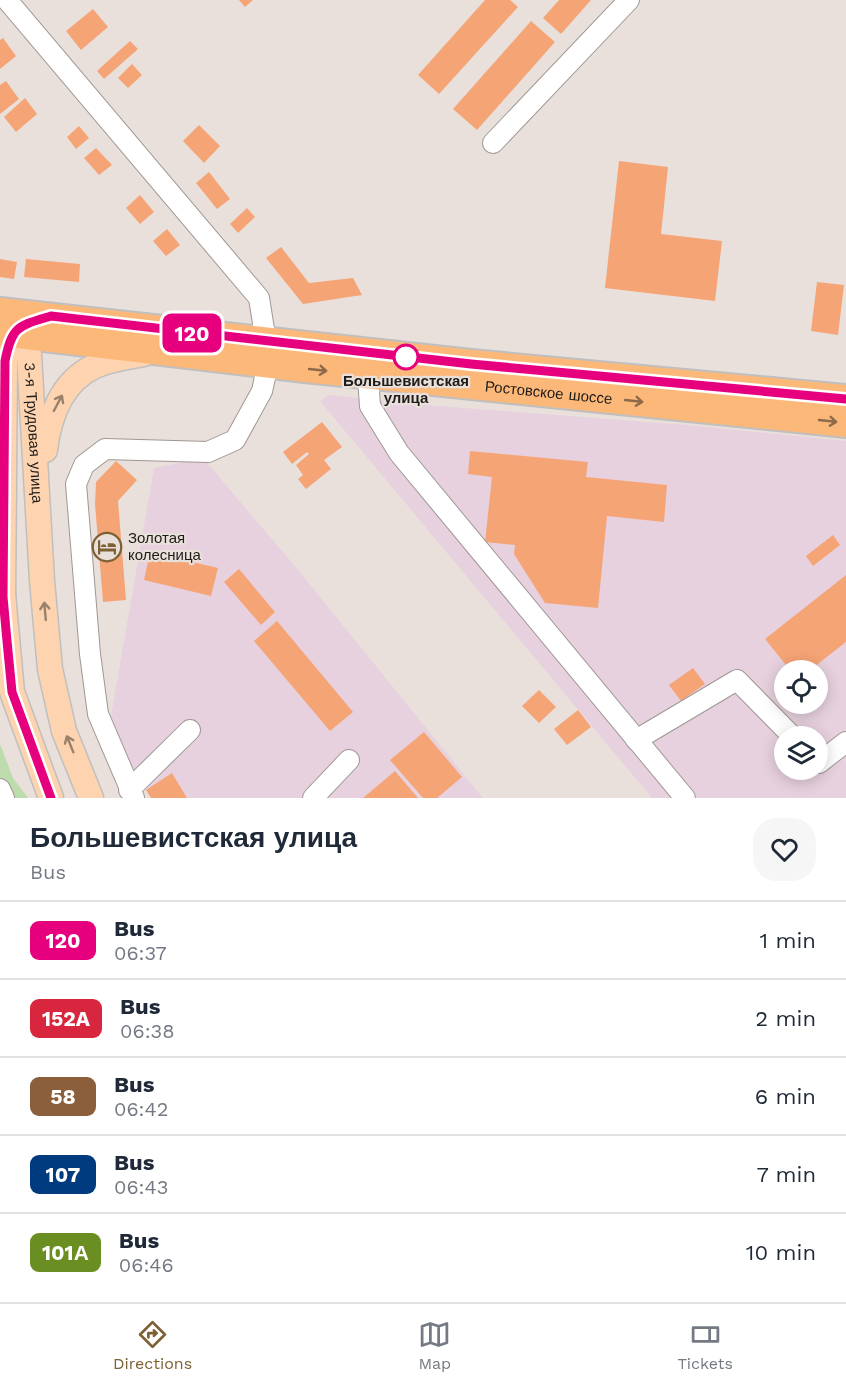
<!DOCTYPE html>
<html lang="en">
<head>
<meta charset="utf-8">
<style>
  body { margin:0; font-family:"Work Sans",sans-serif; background:#f6f6f7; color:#1f2937; height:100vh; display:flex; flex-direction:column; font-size:22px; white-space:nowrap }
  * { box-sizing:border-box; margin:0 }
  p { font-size:20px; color:#747a83 }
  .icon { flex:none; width:33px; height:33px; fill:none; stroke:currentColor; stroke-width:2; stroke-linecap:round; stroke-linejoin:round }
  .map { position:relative; height:798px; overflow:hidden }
  .drawer { display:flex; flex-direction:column; background:#fff; flex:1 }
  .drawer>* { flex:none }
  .badge { padding:0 12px; border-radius:9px; font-size:21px; line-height:39px }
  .fabs { position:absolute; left:774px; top:660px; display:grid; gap:12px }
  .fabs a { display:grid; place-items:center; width:54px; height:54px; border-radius:50%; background:#fff; box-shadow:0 3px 15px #0003; font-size:30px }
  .map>.badge { position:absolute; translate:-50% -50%; box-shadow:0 0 0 3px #fff }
  .round { display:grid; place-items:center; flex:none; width:63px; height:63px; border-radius:24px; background:#f6f6f7 }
  .overview { display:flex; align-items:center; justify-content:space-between; height:102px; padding:0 30px }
  h1 { font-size:28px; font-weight:600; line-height:45px }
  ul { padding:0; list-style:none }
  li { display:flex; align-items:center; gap:18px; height:78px; padding:0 30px; border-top:2px solid #e0e1e3 }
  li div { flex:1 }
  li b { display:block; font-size:22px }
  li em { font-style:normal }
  li .badge { min-width:66px; font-weight:700; text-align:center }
  .tab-bar { display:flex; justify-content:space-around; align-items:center; height:84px; border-top:2px solid #e0e1e3; background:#fff; font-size:16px; color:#747a83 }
  .tab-bar a { display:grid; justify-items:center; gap:3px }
  .tab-bar .on { color:#7d6134 }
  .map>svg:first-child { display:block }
</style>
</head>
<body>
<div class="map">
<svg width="846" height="798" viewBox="0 0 846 798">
  <rect width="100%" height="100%" fill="#e9e0db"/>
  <g fill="#e7d1de" fill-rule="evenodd">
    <path d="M329 395 425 405 687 425 846 441V798H652L320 401ZM784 670H818V704H784ZM784 736H818V770H784Z"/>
    <path d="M203 458 294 565 483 798H151L109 727 154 468Z"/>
  </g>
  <path fill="#bcdcae" d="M0 744 13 778 28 798H0Z"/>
  <g fill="#f5a476">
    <path d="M239 0H253L245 7Z"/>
    <path d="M485 0H510L518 7 439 94 418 75Z"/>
    <path d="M559 0H591L561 34 543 18Z"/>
    <path d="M93 9 108 27 81 50 66 31Z"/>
    <path d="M531 21 555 42 477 130 453 109Z"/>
    <path d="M3 38 16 56 0 69V40Z"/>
    <path d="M130 41 138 49 104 79 97 71Z"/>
    <path d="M132 64 142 75 128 88 118 78Z"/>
    <path d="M6 81 19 99 0 114V85Z"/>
    <path d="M25 98 37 114 16 132 4 117Z"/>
    <path d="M199 125 220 146 204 163 183 141Z"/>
    <path d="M79 126 89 138 76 149 67 137Z"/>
    <path d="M96 148 112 165 99 175 84 158Z"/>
    <path d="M619 161 668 167 661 234 722 241 715 301 605 288Z"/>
    <path d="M209 172 230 199 217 209 196 183Z"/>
    <path d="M140 195 154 212 140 224 126 208Z"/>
    <path d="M247 208 255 217 238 233 230 224Z"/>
    <path d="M167 229 180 245 166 256 153 241Z"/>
    <path d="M281 247 309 283 353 278 362 295 303 304 266 258Z"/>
    <path d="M0 259 17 262 14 279 0 277Z"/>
    <path d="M26 259 80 264 79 282 24 277Z"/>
    <path d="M817 282 844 285 838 335 811 331Z"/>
    <path d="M322 422 342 447 324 460 331 469 306 489 298 479 303 475 296 465 309 454 307 452 292 464 283 452Z"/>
    <path d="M470 451 588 462 586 477 667 485 664 522 607 516 598 608 545 603 514 554 515 545 485 542 492 477 468 474Z"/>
    <path d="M116 461 137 480 118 501 126 600 103 602 95 504 96 482Z"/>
    <path d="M833 535 840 545 813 566 806 556Z"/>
    <path d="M150 552 218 568 211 596 144 580Z"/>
    <path d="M239 569 275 612 261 625 224 582Z"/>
    <path d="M846 575V642L810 670H790L765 639Z"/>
    <path d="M277 621 353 712 330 731 254 641Z"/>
    <path d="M693 668 705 684 681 701 669 685Z"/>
    <path d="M539 690 556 707 539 723 522 706Z"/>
    <path d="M578 710 591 727 567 745 554 729Z"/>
    <path d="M424 732 462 777 437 798H423L390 760Z"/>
    <path d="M395 771 418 798H363Z"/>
    <path d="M172 773 187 798H151L146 790Z"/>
  </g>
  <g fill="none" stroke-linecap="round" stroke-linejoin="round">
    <g stroke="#9f9793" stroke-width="22">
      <g id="minor">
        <path d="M7 0 259 298 266 342"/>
        <path d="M493 143 629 0"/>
        <path d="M367 363 370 406 399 453 685 798"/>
        <path d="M636 740 737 680 792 736"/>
        <path d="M818 762 819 763 846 742"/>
        <path d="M0 789 4 798"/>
        <path d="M129 790 190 730"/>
        <path d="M134 798 98 714 90 654 76 484 84 465 105 449 208 452 235 440 262 391 268 364"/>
        <path d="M313 798 349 760"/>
      </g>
    </g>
    <g stroke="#c0bfbf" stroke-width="27">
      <g id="major">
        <path id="s1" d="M4 326 26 347 29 354 42 581 50 669 64 731 91 798"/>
        <path d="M45 450C49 417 62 381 95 366 110 359 128 357 144 354"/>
        <path d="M2 583 12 692 51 798"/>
        <path d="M3 598 5 361 13 333 23 326"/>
      </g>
    </g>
    <g stroke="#c0bfbf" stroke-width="32">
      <g id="highway">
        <path d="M0 312 471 364 846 399"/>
        <path id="s2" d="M0 332 305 368 846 423"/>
      </g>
    </g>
    <use href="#minor" stroke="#fff" stroke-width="20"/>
    <use href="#major" stroke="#fdd4af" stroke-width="24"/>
    <use href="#highway" stroke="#fcb879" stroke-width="28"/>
  </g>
  <defs><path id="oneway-shaft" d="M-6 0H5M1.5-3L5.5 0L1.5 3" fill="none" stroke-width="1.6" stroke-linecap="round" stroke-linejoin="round" transform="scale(1.5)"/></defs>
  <g stroke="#8d6a49">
    <use href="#oneway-shaft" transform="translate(318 370) rotate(6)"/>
    <use href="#oneway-shaft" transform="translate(634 401) rotate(6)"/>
    <use href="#oneway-shaft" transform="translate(828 421) rotate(6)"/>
  </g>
  <g stroke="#99816c">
    <use href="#oneway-shaft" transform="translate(58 403) rotate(-62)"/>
    <use href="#oneway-shaft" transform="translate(45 611) rotate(-95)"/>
    <use href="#oneway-shaft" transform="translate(70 744) rotate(-112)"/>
  </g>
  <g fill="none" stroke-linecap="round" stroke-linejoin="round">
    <g stroke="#fff" stroke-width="14">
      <path id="line" d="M51 798 12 692 7 641 3 597 5 361C12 326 18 326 51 316L471 364 846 399"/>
    </g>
    <use href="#line" stroke="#e6007e" stroke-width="9"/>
  </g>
  <defs>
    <g id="hotel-ring" transform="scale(1.5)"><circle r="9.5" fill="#e9e0db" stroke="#7d6134" stroke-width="1.5"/><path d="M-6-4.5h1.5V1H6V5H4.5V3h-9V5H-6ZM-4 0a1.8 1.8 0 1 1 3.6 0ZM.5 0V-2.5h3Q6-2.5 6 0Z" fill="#7d6134"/></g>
  </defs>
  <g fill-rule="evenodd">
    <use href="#hotel-ring" x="107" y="547"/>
  </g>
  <circle fill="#fff" stroke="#e6007e" stroke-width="3" cx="406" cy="357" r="12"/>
  <g text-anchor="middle" stroke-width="4.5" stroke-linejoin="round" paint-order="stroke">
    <g font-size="15" font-weight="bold" fill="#1e1b19" stroke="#e9e0db">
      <text x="406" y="386">Большевистская<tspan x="406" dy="17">улица</tspan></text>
    </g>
    <g font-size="15" fill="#1e1b19" stroke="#e9e0db">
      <text dy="5" stroke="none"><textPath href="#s2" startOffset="552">Ростовское шоссе</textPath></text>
      <text dy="5" stroke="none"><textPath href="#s1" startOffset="117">3-я Трудовая улица</textPath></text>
    </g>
    <g font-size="15" fill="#1e1b19" stroke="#e9e0db" text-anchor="start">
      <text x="128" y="543">Золотая<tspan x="128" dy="17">колесница</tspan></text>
    </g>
  </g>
</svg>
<div class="fabs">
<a><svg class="icon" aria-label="locate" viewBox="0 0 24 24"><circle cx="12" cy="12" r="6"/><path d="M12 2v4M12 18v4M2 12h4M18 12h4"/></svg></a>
<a><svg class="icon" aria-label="layers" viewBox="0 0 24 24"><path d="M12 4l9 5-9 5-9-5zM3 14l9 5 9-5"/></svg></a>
</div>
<b class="badge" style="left:192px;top:333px;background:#e6007e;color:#fff">120</b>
</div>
<section class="drawer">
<div class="overview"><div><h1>Большевистская улица</h1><p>Bus</p></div><a class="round"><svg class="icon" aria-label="heart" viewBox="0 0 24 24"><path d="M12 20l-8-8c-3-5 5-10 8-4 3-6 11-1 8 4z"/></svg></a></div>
<ul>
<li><span class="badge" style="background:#e6007e;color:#fff">120</span><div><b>Bus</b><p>06:37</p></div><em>1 min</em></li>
<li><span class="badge" style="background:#d7263d;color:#fff">152A</span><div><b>Bus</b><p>06:38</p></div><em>2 min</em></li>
<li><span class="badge" style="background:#8b5e3c;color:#fff">58</span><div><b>Bus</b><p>06:42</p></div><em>6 min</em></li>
<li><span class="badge" style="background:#003b80;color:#fff">107</span><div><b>Bus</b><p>06:43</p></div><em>7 min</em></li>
<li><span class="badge" style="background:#6b8e23;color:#fff">101А</span><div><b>Bus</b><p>06:46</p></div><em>10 min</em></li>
</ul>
</section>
<nav class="tab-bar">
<a class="on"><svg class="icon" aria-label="directions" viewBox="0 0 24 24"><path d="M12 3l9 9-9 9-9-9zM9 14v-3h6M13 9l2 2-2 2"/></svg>Directions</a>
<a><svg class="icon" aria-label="map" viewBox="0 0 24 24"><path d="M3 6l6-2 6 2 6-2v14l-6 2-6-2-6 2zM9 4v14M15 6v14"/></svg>Map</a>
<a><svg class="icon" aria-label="tickets" viewBox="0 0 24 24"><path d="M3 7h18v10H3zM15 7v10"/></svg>Tickets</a>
</nav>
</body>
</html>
